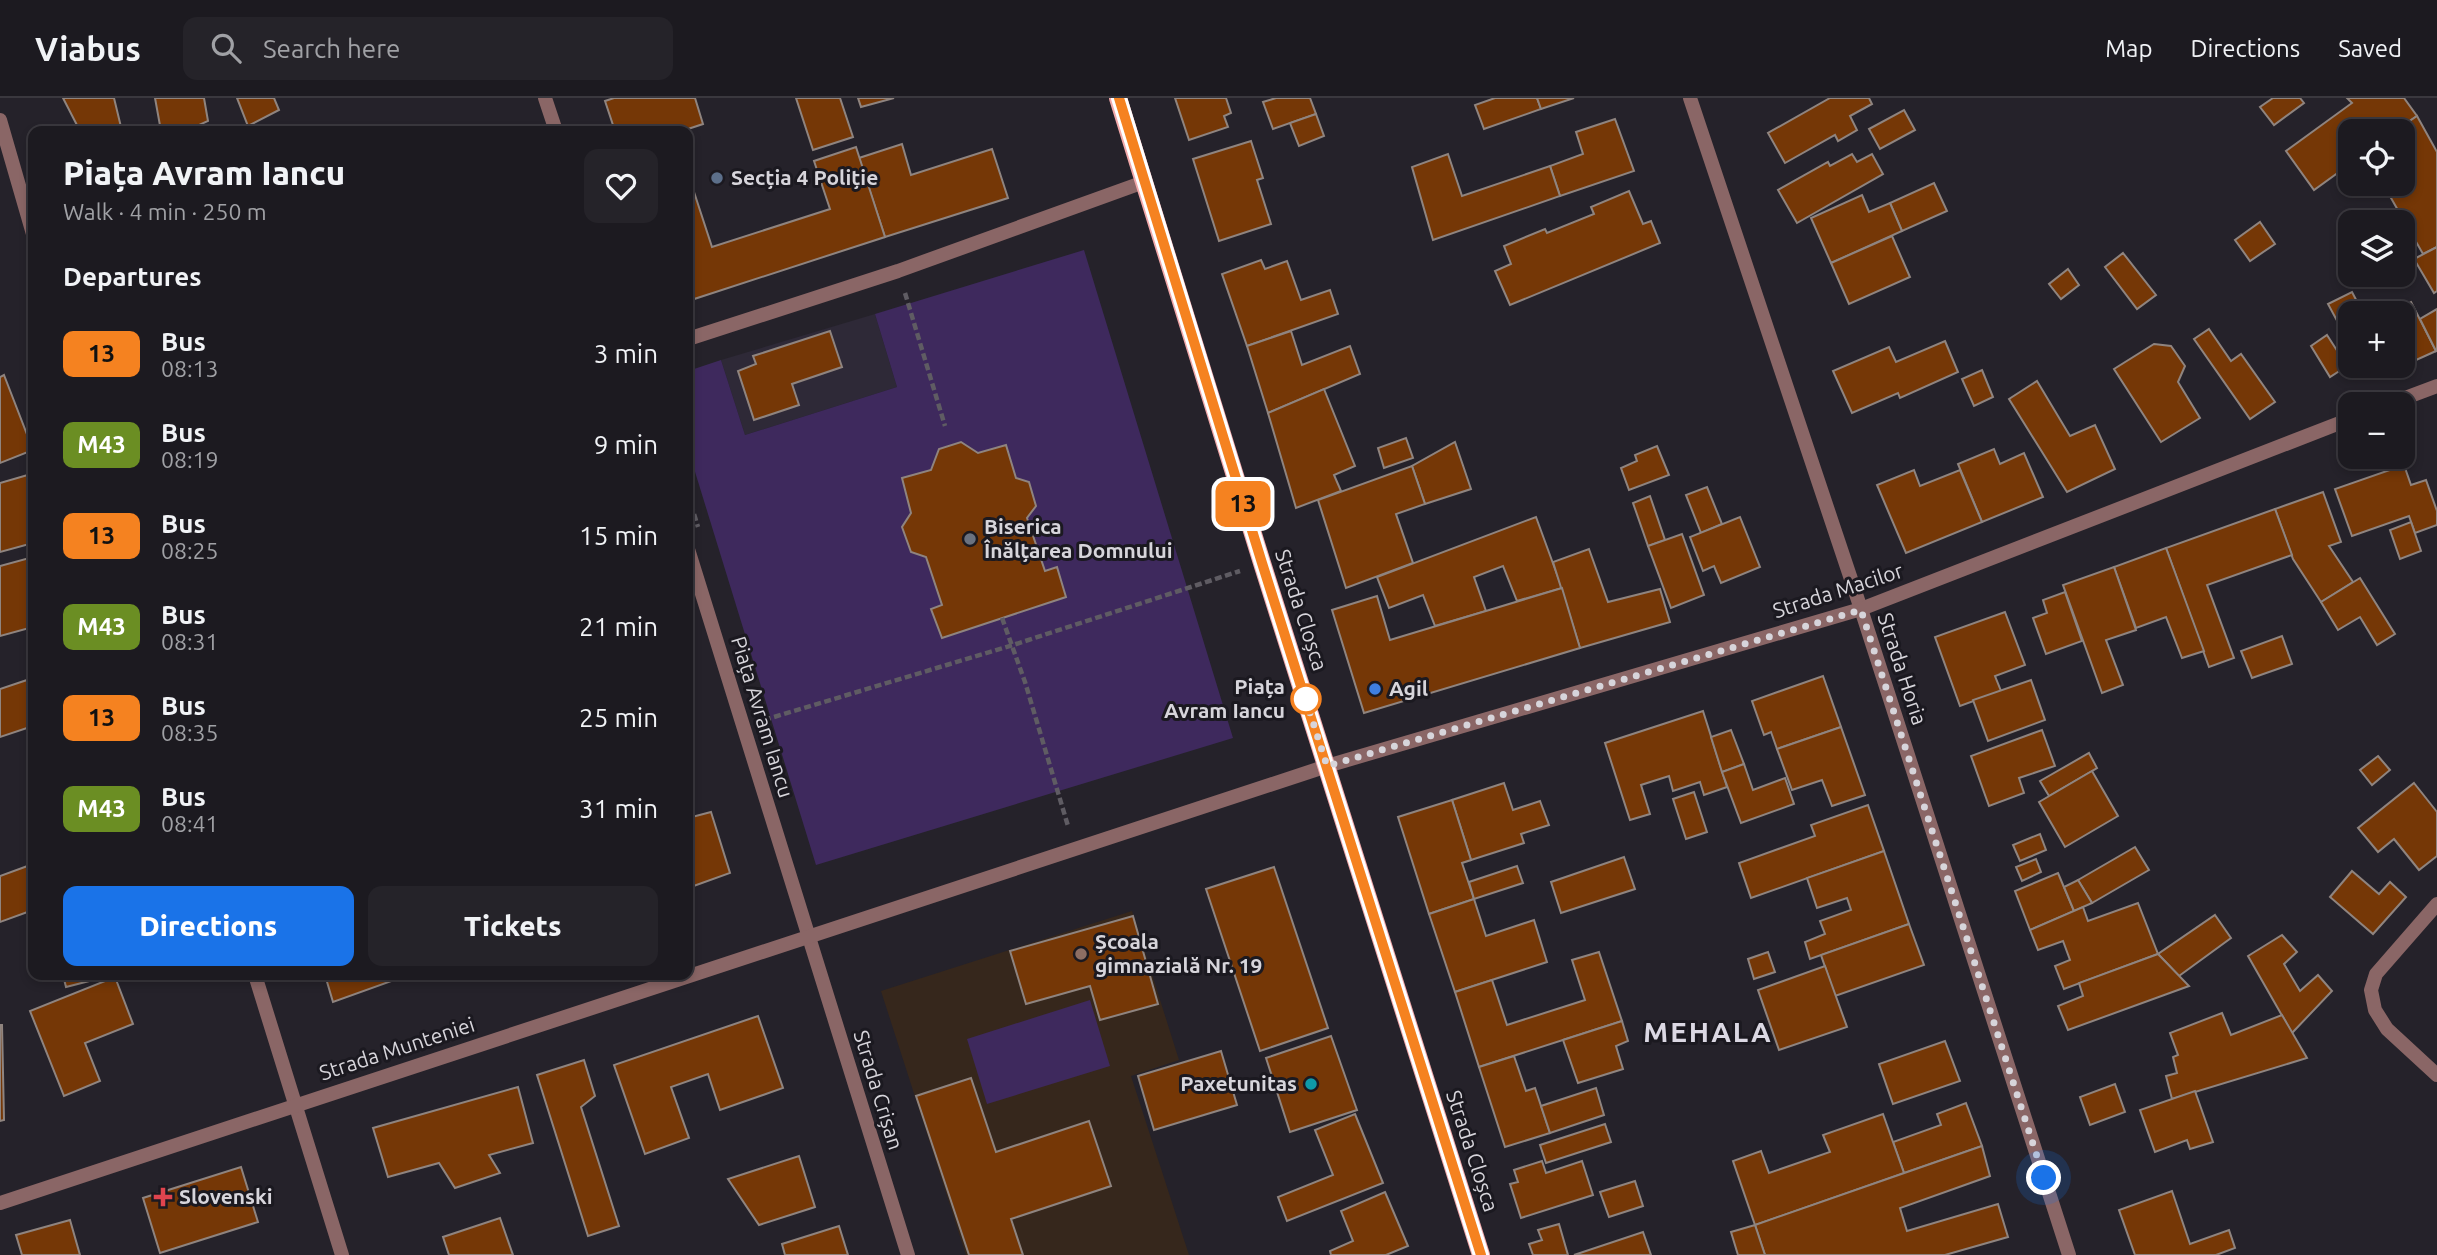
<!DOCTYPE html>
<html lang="en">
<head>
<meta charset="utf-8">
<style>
  body { margin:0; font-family:Ubuntu,sans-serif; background:#252329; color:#f1f3f6; height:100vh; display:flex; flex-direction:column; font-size:26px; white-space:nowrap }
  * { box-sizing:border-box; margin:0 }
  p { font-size:23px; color:#a0a1a5 }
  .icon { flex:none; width:38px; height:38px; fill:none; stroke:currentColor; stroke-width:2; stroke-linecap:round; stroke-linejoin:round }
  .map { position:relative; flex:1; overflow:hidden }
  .panel { position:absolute; left:28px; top:28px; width:665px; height:854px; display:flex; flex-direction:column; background:#1c1a20; border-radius:14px; box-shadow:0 4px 10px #0003,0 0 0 2px #3a383e }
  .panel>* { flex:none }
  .badge { padding:0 14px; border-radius:10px; font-size:24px; line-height:46px }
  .tools { position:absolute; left:2338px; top:21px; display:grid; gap:14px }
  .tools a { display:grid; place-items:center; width:77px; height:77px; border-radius:14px; background:#1c1a20; box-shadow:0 4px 10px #0003,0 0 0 2px #3a383e; font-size:35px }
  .you { position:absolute; width:35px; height:35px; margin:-18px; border:5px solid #fff; border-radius:50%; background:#1a73e8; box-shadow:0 0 0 10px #1a73e833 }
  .map>.badge { position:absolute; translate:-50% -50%; box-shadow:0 0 0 4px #fff }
  h2 { padding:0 35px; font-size:26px; line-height:63px }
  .round { display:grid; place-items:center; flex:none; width:74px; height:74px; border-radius:14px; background:#252329 }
  .headline { display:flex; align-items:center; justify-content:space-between; height:119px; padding:0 35px }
  h1 { font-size:33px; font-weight:800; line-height:52px }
  .button { display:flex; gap:14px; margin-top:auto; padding:14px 35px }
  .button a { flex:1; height:80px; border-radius:14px; background:#1a73e8; color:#fff; font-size:28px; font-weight:800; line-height:80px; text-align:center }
  .button a+a { background:#252329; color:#f1f3f6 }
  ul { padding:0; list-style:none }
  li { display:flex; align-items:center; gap:21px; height:91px; padding:0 35px }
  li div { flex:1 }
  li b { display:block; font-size:26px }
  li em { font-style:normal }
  li .badge { min-width:77px; font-weight:700; text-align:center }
  header { display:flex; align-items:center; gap:42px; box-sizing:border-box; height:98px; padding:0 35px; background:#1c1a20; border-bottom:2px solid #3a383e }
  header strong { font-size:33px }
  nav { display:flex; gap:38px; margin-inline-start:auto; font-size:24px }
  .search { width:490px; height:63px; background:#252329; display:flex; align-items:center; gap:18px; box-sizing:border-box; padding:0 24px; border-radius:14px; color:#a0a1a5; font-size:26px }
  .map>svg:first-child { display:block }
</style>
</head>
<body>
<header>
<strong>Viabus</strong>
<div class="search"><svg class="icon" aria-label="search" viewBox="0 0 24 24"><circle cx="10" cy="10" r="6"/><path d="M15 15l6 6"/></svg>Search here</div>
<nav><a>Map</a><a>Directions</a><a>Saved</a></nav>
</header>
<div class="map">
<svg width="2437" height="1157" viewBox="0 0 2437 1157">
  <rect width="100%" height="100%" fill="#25222a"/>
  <path fill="#2e2937" d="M875 216 897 289 745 337 721 262Z"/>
  <path fill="#36271c" d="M1132 813 1179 962 1131 978 1189 1157H966L881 893Z"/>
  <g fill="#3e295d">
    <path d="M1084 152 1233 640 816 767 688 351V273L721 262 745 337 897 289 875 216Z"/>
    <path d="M1090 902 1110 968 987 1006 967 941Z"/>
  </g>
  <g fill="#753706" stroke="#8f847f" stroke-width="2">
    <path d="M63 0H114L121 29 102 33H80Z"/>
    <path d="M155 0H204L208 23 186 33H161Z"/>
    <path d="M237 0H274L279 12 248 28Z"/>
    <path d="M614 0H695L703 26 682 33H615L605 3Z"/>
    <path d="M796 0H840L853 39 813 52Z"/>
    <path d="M858 0H894L861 9Z"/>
    <path d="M1175 0H1226L1231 15 1224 18 1228 29 1189 42Z"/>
    <path d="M1276 0H1310L1316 16 1273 31 1263 4Z"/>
    <path d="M1495 0H1537L1541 11 1484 31 1475 7Z"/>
    <path d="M1537 0H1574L1541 11Z"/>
    <path d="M1830 0H1869L1872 6 1850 18 1857 32 1838 43 1835 37 1785 65 1768 35Z"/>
    <path d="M2273 0H2300L2304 5 2274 27 2260 9Z"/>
    <path d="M2347 0H2404L2417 18 2395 33H2350V66L2314 92 2286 53 2352 5Z"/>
    <path d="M1904 12 1915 32 1880 51 1869 31Z"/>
    <path d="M1316 16 1324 38 1299 48 1290 25Z"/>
    <path d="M2417 18 2437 54V149L2423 156 2383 86H2403V33H2395Z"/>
    <path d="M1615 21 1634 73 1560 98 1550 68 1583 56 1576 34Z"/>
    <path d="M1251 43 1263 80 1257 82 1271 126 1219 143 1193 61Z"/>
    <path d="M902 46 911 77 992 51 1008 100 885 139 859 60Z"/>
    <path d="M856 49 885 139 688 203V96L694 94 712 149 830 111 814 63Z"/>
    <path d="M1448 56 1462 98 1550 68 1560 98 1433 142 1412 69Z"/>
    <path d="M1852 56 1857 64 1872 56 1883 76 1797 125 1778 92 1828 64 1830 68Z"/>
    <path d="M1934 85 1947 113 1902 133 1890 105Z"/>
    <path d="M1629 93 1643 126 1651 123 1660 145 1510 207 1495 173 1511 166 1504 148 1545 131 1547 135 1594 116 1591 109Z"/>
    <path d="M1862 97 1869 114 1890 105 1902 133 1831 165 1811 120Z"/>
    <path d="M2260 124 2275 146 2250 163 2235 142Z"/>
    <path d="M1892 138 1910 179 1849 206 1831 165Z"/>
    <path d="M2437 149V193L2434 195 2414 161Z"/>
    <path d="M2123 155 2156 197 2137 211 2105 169Z"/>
    <path d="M1261 162 1265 171 1287 163 1301 202 1330 192 1338 216 1247 248 1222 176Z"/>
    <path d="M2068 171 2079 187 2061 201 2049 186Z"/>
    <path d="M2352 194 2363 215H2350V228L2342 232 2328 206Z"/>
    <path d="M2411 204 2436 253 2394 272 2392 268H2403V215H2391Z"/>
    <path d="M2437 211V252L2436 253 2420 221Z"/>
    <path d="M2209 231 2231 263 2241 256 2275 304 2250 321 2194 241Z"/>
    <path d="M830 233 842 269 792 286 799 307 754 322 738 273 756 266 753 258Z"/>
    <path d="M1291 233 1302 267 1350 248 1360 276 1268 315 1247 248Z"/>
    <path d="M2327 237 2347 268 2330 279 2311 248Z"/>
    <path d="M1945 243 1958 274 1900 300 1898 295 1852 315 1833 273 1889 249 1896 264Z"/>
    <path d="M2154 246 2171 248 2185 268 2178 284 2200 320 2161 344 2114 271Z"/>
    <path d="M1982 272 1993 299 1974 308 1962 281Z"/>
    <path d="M4 277 33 352 0 365V279Z"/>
    <path d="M2037 283 2070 338 2095 327 2115 371 2067 394 2009 301Z"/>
    <path d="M1324 291 1355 368 1334 377 1341 393 1296 410 1268 315Z"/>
    <path d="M1406 340 1413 360 1384 370 1378 350Z"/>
    <path d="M961 344 978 355 1006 347 1016 380 1029 384 1036 408 1027 420 1045 473 1057 469 1066 499 942 540 931 511 942 507 926 459 911 454 902 429 911 415 902 380 931 372 939 351Z"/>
    <path d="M1455 344 1471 391 1425 406 1412 368Z"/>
    <path d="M1657 348 1669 377 1629 392 1621 370 1637 363 1635 357Z"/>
    <path d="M1994 351 2000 366 2024 355 2043 399 1982 424 1958 366Z"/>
    <path d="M2404 367 2411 387 2426 382 2437 413V427L2415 435 2409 418 2352 438 2335 391Z"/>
    <path d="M1412 368 1425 406 1396 416 1413 465 1346 490 1318 402Z"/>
    <path d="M1914 372 1920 388 1960 372 1982 424 1906 455 1877 387Z"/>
    <path d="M31 376 33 383V445L0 454V385Z"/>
    <path d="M1707 389 1722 426 1701 435 1686 397Z"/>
    <path d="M2323 394 2341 444 2329 448 2353 484 2321 504 2293 461 2275 411Z"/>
    <path d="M1650 398 1665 442 1648 448 1633 405Z"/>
    <path d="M2275 411 2292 457 2207 487 2234 560 2209 569 2166 450Z"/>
    <path d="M1536 419 1562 490 1517 503 1503 468 1474 479 1486 513 1435 528 1423 497 1389 510 1377 479Z"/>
    <path d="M1740 419 1760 469 1721 485 1714 468 1703 473 1690 439Z"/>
    <path d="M2411 424 2421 453 2400 461 2390 432Z"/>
    <path d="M1682 436 1704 497 1671 510 1648 448Z"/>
    <path d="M2166 450 2204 553 2182 560 2166 519 2136 530 2114 469Z"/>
    <path d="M1589 451 1608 504 1660 491 1670 524 1580 550 1553 464Z"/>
    <path d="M33 459V529L0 538V468Z"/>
    <path d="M2114 469 2136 532 2106 542 2123 587 2102 595 2063 487Z"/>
    <path d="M2360 480 2395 536 2377 547 2360 519 2338 532 2321 504Z"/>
    <path d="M1562 490 1580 550 1364 615 1332 512 1377 498 1390 542Z"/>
    <path d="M2065 494 2082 543 2046 556 2033 520 2047 515 2043 502Z"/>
    <path d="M2005 514 2025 567 1995 578 2001 593 1960 608 1935 539Z"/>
    <path d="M2282 538 2292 566 2252 580 2241 553Z"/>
    <path d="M1823 578 1841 629 1777 651 1771 634 1764 637 1752 603Z"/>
    <path d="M33 580V628L0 639V591Z"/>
    <path d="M2031 582 2045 622 1988 643 1973 602Z"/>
    <path d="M1703 613 1727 689 1704 697 1700 684 1673 693 1669 678 1641 687 1650 716 1630 722 1605 645Z"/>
    <path d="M1841 629 1865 697 1832 708 1822 682 1792 692 1777 651Z"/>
    <path d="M1731 632 1744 666 1722 674 1711 639Z"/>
    <path d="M2042 632 2055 668 2019 680 2024 695 1989 708 1971 658Z"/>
    <path d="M2089 655 2097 670 2049 698 2040 683Z"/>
    <path d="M2378 658 2390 672 2372 687 2360 672Z"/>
    <path d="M1744 666 1753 692 1785 680 1794 706 1741 725 1722 674Z"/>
    <path d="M2092 673 2118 718 2065 749 2039 704Z"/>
    <path d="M1504 685 1513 712 1540 703 1549 727 1521 736 1524 745 1471 762 1452 702Z"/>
    <path d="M2414 685 2437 714V758L2419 772 2394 741 2378 754 2358 730Z"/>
    <path d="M1694 694 1707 734 1686 741 1673 701Z"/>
    <path d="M1452 702 1471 762 1462 765 1474 801 1429 816 1398 719Z"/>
    <path d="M1868 707 1884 753 1751 800 1739 765 1815 738 1811 727Z"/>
    <path d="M711 714 730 775 688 790V720Z"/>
    <path d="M2040 736 2046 752 2020 763 2013 747Z"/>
    <path d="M2135 749 2149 772 2092 805 2078 782Z"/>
    <path d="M1884 753 1909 826 1810 861 1805 844 1825 836 1820 823 1851 812 1847 800 1817 810 1807 780Z"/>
    <path d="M1624 759 1635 791 1561 815 1551 784Z"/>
    <path d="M2036 761 2041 774 2022 783 2016 769Z"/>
    <path d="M33 766V812L0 824V778Z"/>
    <path d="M1517 768 1523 785 1474 801 1469 784Z"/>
    <path d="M1274 769 1328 930 1260 953 1206 791Z"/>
    <path d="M2352 773 2379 796 2390 784 2406 799 2373 836 2330 799Z"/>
    <path d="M2058 775 2074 813 2030 832 2015 793Z"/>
    <path d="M2078 782 2092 805 2074 813 2064 789Z"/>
    <path d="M1474 801 1486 838 1534 822 1547 864 1455 894 1429 816Z"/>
    <path d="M2138 805 2158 856 2064 891 2055 868 2070 862 2063 843 2038 852 2030 832 2083 809 2088 823Z"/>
    <path d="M2215 817 2231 840 2179 878 2158 856Z"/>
    <path d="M1133 818 1158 906 1100 922 1090 888 1026 906 1010 853Z"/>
    <path d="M1909 826 1924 867 1835 898 1821 857Z"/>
    <path d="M2282 837 2297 854 2284 866 2300 893 2318 877 2332 893 2292 935 2248 858Z"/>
    <path d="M1599 854 1622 923 1479 969 1455 894 1492 882 1507 927 1585 902 1572 862Z"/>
    <path d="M1768 854 1775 874 1754 881 1748 861Z"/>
    <path d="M2158 856 2189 888 2068 932 2058 908 2083 898 2079 885Z"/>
    <path d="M1825 868 1847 929 1779 952 1758 892Z"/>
    <path d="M63 877H113L66 889Z"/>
    <path d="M325 877H399L400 880 333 904Z"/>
    <path d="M115 879 133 926 85 945 100 983 64 998 30 913Z"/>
    <path d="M2222 915 2231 937 2282 917 2307 960 2172 1001 2166 978 2177 975 2173 959 2178 957 2170 935Z"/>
    <path d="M758 918 783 990 720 1012 708 976 671 989 689 1040 645 1056 614 967Z"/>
    <path d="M1622 923 1628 943 1616 948 1623 971 1578 985 1563 942Z"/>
    <path d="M0 927H2L4 1022 0 1023Z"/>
    <path d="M1331 938 1357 1012 1290 1034 1266 960Z"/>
    <path d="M1945 943 1960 983 1893 1006 1879 966Z"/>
    <path d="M1221 953 1237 1007 1154 1032 1138 978Z"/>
    <path d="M1514 958 1526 993 1535 990 1550 1035 1505 1049 1479 969Z"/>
    <path d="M584 962 595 998 581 1009 619 1128 588 1138 537 977Z"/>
    <path d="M971 980 996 1054 1089 1023 1111 1088 1011 1121 1023 1157H969L916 998Z"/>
    <path d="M2115 986 2125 1014 2090 1027 2080 999Z"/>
    <path d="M518 989 533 1045 489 1057 500 1075 455 1090 439 1065 388 1079 373 1030Z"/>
    <path d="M1596 990 1604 1017 1550 1035 1541 1008Z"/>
    <path d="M2195 993 2213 1044 2190 1051 2187 1042 2155 1054 2140 1012Z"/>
    <path d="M1966 1005 1982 1048 1904 1075 1893 1044 1941 1027 1937 1016Z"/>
    <path d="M1355 1016 1383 1085 1287 1123 1278 1099 1333 1077 1315 1032Z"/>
    <path d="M1883 1016 1904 1075 1755 1127 1733 1063 1761 1053 1769 1075 1830 1054 1823 1037Z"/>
    <path d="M1605 1026 1611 1044 1546 1065 1540 1047Z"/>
    <path d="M1982 1048 1990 1078 1900 1110 1907 1133 1998 1106 2008 1139 1945 1157H1765L1755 1127Z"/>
    <path d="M799 1058 815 1109 759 1127 728 1081Z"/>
    <path d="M1542 1063 1546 1075 1582 1063 1593 1097 1521 1120 1510 1086 1518 1084 1514 1072Z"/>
    <path d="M241 1069 258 1124 160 1155 143 1100Z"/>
    <path d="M1635 1083 1643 1108 1609 1119 1600 1094Z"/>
    <path d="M2172 1093 2190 1146 2229 1132 2235 1150 2216 1157H2135L2119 1112Z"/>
    <path d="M1385 1094 1408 1148 1386 1157H1331L1330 1153 1353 1143 1341 1113Z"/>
    <path d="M500 1120 513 1157H449L443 1139Z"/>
    <path d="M70 1122 80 1157H22L16 1137Z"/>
    <path d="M1559 1126 1568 1157H1533L1529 1146 1542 1142 1538 1132Z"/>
    <path d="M1755 1127 1765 1157H1738L1731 1134Z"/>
    <path d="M839 1128 848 1157H785L782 1146Z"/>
    <path d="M1643 1134 1651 1157H1574Z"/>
  </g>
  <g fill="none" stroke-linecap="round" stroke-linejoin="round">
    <g stroke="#5f5c63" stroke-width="4.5" stroke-dasharray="7 3.5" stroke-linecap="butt">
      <path d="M905 195 945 328"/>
      <path d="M688 396 698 429"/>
      <path d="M1002 520 1025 584 1068 728"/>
      <path d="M764 622 1013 547 1240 473"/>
    </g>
    <g stroke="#8a6666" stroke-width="14">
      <path d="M545 0 556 33"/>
      <path d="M1690 0 1861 511 2069 1157"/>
      <path d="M0 22 33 136"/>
      <path d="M688 241 898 173 1144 84"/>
      <path d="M2389 306 2437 288"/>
      <path d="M688 451 908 1157"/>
      <path d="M2437 806 2376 876 2371 892 2375 912 2387 931 2437 977"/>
      <path d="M255 877 342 1157"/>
      <path d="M0 1105 1327 668 1861 511 2350 321"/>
    </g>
    <path stroke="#f2a8a9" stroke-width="18" d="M1118 0 1262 465 1481 1157"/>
  </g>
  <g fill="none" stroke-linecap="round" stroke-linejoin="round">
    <g stroke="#fff" stroke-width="16">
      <path id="line" d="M1119 0 1262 465 1481 1157"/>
    </g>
    <use href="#line" stroke="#f58220" stroke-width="10"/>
    <path stroke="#d7d5db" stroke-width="7" stroke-dasharray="0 12.6" d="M1306 601 1302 590 1327 668 1861 512 2044 1080"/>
  </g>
  <circle fill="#5c6f8a" stroke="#1b1920" stroke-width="2.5" cx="717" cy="80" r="7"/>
  <circle fill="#6b7280" stroke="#1b1920" stroke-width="2.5" cx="970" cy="441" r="7"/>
  <circle fill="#3f7fe0" stroke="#1b1920" stroke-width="2.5" cx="1375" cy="591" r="7"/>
  <circle fill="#fff" stroke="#f58220" stroke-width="3.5" cx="1306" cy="601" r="14"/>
  <circle fill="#8d6e63" stroke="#1b1920" stroke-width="2.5" cx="1081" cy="856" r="7"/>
  <circle fill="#0f9aa8" stroke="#1b1920" stroke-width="2.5" cx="1311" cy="986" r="7"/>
  <path fill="#e0444e" stroke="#1b1920" stroke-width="2.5" d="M159.5 1088.5h7v7h7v7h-7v7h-7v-7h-7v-7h7z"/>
  <g text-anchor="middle" stroke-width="6" stroke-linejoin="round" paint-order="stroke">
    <g font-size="21" font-weight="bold" fill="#d7d5db" stroke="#1b1920" text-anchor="start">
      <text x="731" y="87">Secția 4 Poliție</text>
      <text x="984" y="436">Biserica<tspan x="984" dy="24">Înălțarea Domnului</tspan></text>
      <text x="1389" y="598">Agil</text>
      <text x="1095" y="851">Școala<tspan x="1095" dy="24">gimnazială Nr. 19</tspan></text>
      <text x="1297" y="993" text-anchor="end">Paxetunitas</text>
      <text x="179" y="1106">Slovenski</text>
    </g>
    <g font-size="21" fill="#d7d5db" stroke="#1b1920">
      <text transform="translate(1838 493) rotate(-18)" y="7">Strada Macilor</text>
      <text transform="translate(1301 512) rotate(72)" y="7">Strada Cloșca</text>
      <text transform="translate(1902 571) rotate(72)" y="7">Strada Horia</text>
      <text transform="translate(762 619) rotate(73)" y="7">Piața Avram Iancu</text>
      <text transform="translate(397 951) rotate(-18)" y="7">Strada Munteniei</text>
      <text transform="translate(878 992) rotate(73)" y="7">Strada Crișan</text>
      <text transform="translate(1472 1053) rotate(72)" y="7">Strada Cloșca</text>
    </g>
    <g font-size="21" font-weight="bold" fill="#d7d5db" stroke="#1b1920" text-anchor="end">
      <text x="1285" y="596">Piața<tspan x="1285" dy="24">Avram Iancu</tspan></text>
    </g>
    <g font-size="28" font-weight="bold" letter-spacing="2" fill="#dbd8e3" stroke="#1b1920">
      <text x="1708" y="944">MEHALA</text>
    </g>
  </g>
</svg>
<div class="tools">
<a><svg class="icon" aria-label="locate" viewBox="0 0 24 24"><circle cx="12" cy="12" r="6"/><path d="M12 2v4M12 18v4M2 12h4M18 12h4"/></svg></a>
<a><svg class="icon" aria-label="layers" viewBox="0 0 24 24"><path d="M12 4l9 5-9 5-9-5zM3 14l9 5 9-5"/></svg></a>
<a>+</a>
<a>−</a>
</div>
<div class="you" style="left:2044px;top:1080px"></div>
<b class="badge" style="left:1243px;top:406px;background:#f58220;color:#111">13</b>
<section class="panel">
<div class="headline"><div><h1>Piața Avram Iancu</h1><p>Walk · 4 min · 250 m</p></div><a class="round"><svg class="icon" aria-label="heart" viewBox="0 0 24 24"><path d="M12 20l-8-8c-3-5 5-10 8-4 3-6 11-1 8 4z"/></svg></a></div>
<h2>Departures</h2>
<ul>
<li><span class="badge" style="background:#f58220;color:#111">13</span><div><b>Bus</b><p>08:13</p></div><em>3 min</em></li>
<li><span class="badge" style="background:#6b8e23;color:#fff">M43</span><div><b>Bus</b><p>08:19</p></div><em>9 min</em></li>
<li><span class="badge" style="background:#f58220;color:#111">13</span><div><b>Bus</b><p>08:25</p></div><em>15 min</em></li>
<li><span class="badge" style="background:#6b8e23;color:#fff">M43</span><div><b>Bus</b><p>08:31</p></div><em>21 min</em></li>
<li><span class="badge" style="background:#f58220;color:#111">13</span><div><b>Bus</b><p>08:35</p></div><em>25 min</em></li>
<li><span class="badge" style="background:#6b8e23;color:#fff">M43</span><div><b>Bus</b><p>08:41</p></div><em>31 min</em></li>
</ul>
<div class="button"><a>Directions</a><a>Tickets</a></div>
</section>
</div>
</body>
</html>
